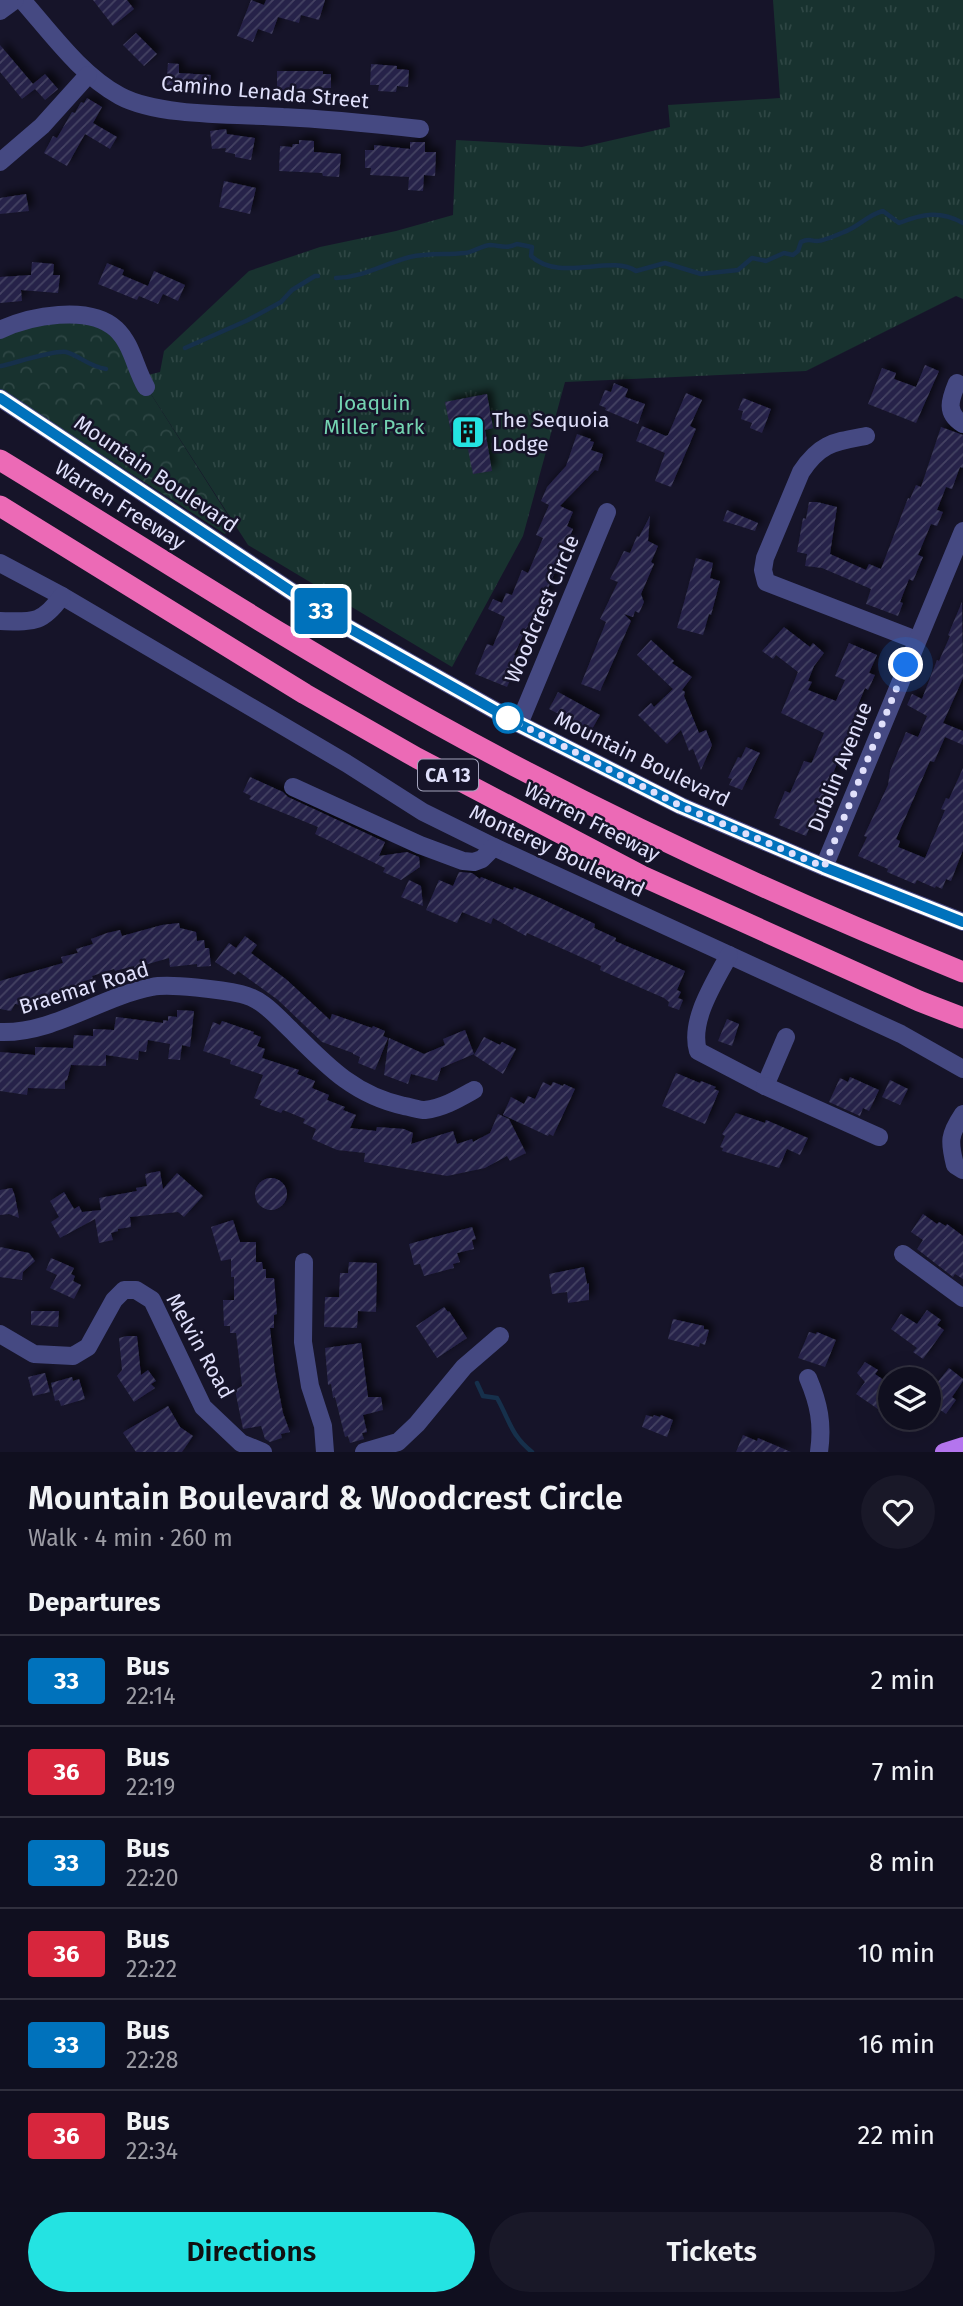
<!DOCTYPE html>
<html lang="en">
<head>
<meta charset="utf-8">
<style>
  body { margin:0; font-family:"Fira Sans",sans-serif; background:#191828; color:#f1f3f6; height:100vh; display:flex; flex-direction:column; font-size:26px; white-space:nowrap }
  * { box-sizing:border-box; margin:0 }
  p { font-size:23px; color:#9c9ca4 }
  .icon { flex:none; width:38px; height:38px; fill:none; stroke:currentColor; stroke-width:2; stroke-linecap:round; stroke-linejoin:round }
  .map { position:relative; height:1452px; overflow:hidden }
  .drawer { display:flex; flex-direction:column; background:#100f1f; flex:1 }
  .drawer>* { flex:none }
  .badge { padding:0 14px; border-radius:5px; font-size:24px; line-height:46px }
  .buttons { position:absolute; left:878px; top:1367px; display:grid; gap:14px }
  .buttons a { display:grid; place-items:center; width:63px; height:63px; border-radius:50%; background:#100f1f; box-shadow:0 7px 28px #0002,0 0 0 2px #302f3d; font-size:35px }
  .you { position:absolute; width:35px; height:35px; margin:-18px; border:5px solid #fff; border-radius:50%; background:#1a73e8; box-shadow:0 0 0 10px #1a73e833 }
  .map>.badge { position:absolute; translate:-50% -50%; box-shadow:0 0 0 4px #fff }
  h2 { padding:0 28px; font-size:26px; line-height:63px }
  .round { display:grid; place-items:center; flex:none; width:74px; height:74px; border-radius:37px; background:#191828 }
  .head { display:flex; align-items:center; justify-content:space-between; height:119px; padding:0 28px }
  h1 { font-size:33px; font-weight:600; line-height:52px }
  .cta { display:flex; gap:14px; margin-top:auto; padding:14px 28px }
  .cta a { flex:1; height:80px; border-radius:42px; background:#24e3e2; color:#111; font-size:28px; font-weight:600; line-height:80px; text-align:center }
  .cta a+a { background:#191828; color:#f1f3f6 }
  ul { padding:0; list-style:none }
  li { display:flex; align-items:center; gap:21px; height:91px; padding:0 28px; border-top:2px solid #302f3d }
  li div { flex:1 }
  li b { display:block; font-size:26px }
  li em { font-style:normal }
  li .badge { min-width:77px; font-weight:700; text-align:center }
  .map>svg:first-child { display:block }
</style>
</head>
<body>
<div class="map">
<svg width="963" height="1452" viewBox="0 0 963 1452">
  <defs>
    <pattern id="forest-crowns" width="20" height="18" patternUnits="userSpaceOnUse" patternTransform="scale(1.75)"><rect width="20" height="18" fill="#18322f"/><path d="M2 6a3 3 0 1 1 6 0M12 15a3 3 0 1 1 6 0" fill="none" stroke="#2e4644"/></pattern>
    <pattern id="park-tufts" width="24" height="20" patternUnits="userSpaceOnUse" patternTransform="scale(1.75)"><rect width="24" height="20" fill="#18322f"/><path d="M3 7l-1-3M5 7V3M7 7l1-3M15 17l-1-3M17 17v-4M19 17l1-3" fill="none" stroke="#2e4644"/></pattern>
    <pattern id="building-hatch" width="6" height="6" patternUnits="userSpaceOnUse" patternTransform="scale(1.75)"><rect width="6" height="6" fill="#262348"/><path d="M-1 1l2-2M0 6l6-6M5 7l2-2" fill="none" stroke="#454363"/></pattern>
    <filter id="shadow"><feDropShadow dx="5" dy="-5" stdDeviation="3.5" flood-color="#0009"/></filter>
  </defs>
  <rect width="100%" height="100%" fill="#161429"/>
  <path fill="url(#forest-crowns)" d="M38 318 115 328 140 377 233 523 225 534 0 389V329Z"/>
  <path fill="url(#park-tufts)" d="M773 0H963V299L956 296 806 371 565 382 523 536 452 667 248 545 140 377 160 372 164 351 249 271 320 247 396 231 453 215 456 140 582 147 670 127 668 105 780 98Z"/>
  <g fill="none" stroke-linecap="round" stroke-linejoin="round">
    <g stroke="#16304b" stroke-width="4.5">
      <path d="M336 278C364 277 383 264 410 257 428 253 446 255 465 253 474 252 482 245 491 245 502 246 506 249 517 244L532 247 531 256C560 283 610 254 636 271L665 263 701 274 738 270 752 258 766 261 784 253 793 255 798 251 801 242C809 238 810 241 817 241 824 241 837 235 844 232 859 227 867 215 883 211L899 223C922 214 940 210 963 223"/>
      <path d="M185 348 248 320 281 302 292 290 315 276H318"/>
      <path d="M1 366C15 363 54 350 66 352 80 356 88 366 106 369"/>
      <path d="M477 1383 483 1396 497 1398C509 1419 511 1436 532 1452"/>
    </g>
  </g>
  <g fill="url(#building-hatch)" filter="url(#shadow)">
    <path d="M93 0H127L134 9 113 26Z"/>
    <path d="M251 0 264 5 266 0H325L319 20 301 15 299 23 278 17 272 34 258 29 253 42 237 36Z"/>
    <path d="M136 33 157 54 144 66 123 45Z"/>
    <path d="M0 45 33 84 45 74 58 89 45 100 35 89 22 99 0 72Z"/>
    <path d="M168 63 179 64V73L211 75 209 88 166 85Z"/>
    <path d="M371 64 397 66V69L409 70 408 87 397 86 396 92 378 91 379 85H370Z"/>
    <path d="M277 71H323V74H331V88L277 90Z"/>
    <path d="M87 98 102 107 93 123 117 137 110 149 85 134 67 166 44 153 53 136 57 138 72 112 75 113 81 102 84 103Z"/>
    <path d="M226 129 227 134 255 138 251 160 235 157V154L225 152 226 148 212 149 210 131Z"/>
    <path d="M299 140 314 141V152L341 154 339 177 323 176 322 173 279 171 280 146 292 147 293 144H299Z"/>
    <path d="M410 142H425V152H436L435 176 424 175 423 191 408 190 409 177 370 175 371 168H365V150H374V145L410 149Z"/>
    <path d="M224 181 256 188 250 214 219 207Z"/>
    <path d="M26 194 29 211 0 214V198Z"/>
    <path d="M32 262 54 264 53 275H60L58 293 21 290 22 301 0 303V277L31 275Z"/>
    <path d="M107 263 124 270 122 275 148 286 154 271 185 285 178 301 163 294 158 304 139 296 137 300 98 284Z"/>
    <path d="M925 365 939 371 916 423 868 404 882 368 896 373 894 379 916 387Z"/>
    <path d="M614 383 628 389 625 397 645 404 638 424 605 410 606 408 599 405 605 390 611 392Z"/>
    <path d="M686 393 702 400 690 426 696 429 671 487 655 481 665 453 636 441 642 426 666 436 668 435Z"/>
    <path d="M487 394 493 428 485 430 492 471 473 474 465 435 452 437 445 402Z"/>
    <path d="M743 398 771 409 762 433 750 428 752 423 741 419 743 411 738 410Z"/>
    <path d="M941 427 963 435V468L960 467 952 489 946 487 937 510 943 512 937 526 931 524 918 555 923 557 913 581 909 579 900 602 903 603 898 616 866 604 871 589 822 568 805 566 807 554 797 552 803 518 806 519 809 502H817L837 507 830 554 866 570 869 564 881 569 908 498 910 499 916 485 921 487Z"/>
    <path d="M577 434 591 439 590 441 594 442 591 450 603 454 598 471 595 470 560 506 573 512 567 526 573 529 531 629 527 627 514 655 516 656 511 667 515 669 507 687 475 674 487 644 493 646 505 617 488 609 493 599 502 603 506 593 512 595 522 570 528 573 543 538 536 535 549 505 541 501 547 487 566 466Z"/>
    <path d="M727 510 758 523 755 531 723 521Z"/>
    <path d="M650 516 648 541 658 546 651 562 654 564 641 594 644 602 639 613 635 611 633 617 624 614 631 621 600 691 581 684 606 622 600 619 618 582 610 579 624 551 630 553 637 536 639 537Z"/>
    <path d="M696 558 713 563 710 578 720 581 711 615 709 614 703 635 677 628Z"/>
    <path d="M962 602 963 678 943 723 963 731V745L945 737 934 762 930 761 896 839 900 841 898 847 925 858 945 810 941 809 946 798 949 799 963 768V850L951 881 946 879 942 889 936 886 935 888 917 880 915 884 887 872 888 869 858 856 867 837 864 836 888 785 890 771 906 732 918 737 927 716 907 705 912 694 922 699 937 660 939 661 950 636 948 635Z"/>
    <path d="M784 627 810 647 813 643 824 653 814 666 808 681 812 682 808 690 836 701 845 680 835 676 849 643 877 655 869 673 875 675 868 690 865 688 856 710 859 711 858 715 806 836 779 825 781 820 774 818 785 791 790 793 804 761 811 763 812 762 824 733 781 713 798 672 776 655 773 659 762 651Z"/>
    <path d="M651 640 674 661 672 663 692 677 682 690 685 692 684 696 699 733 706 730 712 745 701 770 693 749 689 751 681 730 667 744 638 715 651 703 654 707 673 689 637 655Z"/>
    <path d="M558 692 600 715 591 731 549 709Z"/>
    <path d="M746 747 760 753 742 790 729 785 732 779 728 778 738 757 741 758Z"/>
    <path d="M250 777 283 792 288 797 385 842 379 856 407 852 419 857 420 867 401 880 383 872 385 868 315 834 318 827 249 799 251 796 243 792Z"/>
    <path d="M459 872 472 873 480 879 481 877 513 890 514 887 542 899 595 924 594 928 616 938 615 941 685 971 677 990 681 992 678 998 683 1000 679 1010 668 1006 669 1002 664 998 600 970 601 966 527 933 526 936 493 918 491 924 462 912 457 923 426 910 439 880 453 886Z"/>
    <path d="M409 880 421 886 423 906 401 897Z"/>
    <path d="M179 923 180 928 196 932 197 941 204 940 205 948H209L211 966 197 967V964L170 967 169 958 134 968V966L115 971 114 969 92 976 93 979 84 981 85 985 53 994 54 998 28 1006 15 1004 11 1011 0 1009V981L63 963 61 957 78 953 76 949 93 944 91 939 107 933 120 930 122 936 162 925Z"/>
    <path d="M245 936 257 945 251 953 287 980 330 1020 332 1014 372 1028 373 1026 385 1031 383 1036 388 1038 375 1070 358 1063 360 1057 353 1054V1053L322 1042 278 1000 238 971 235 975 215 962 229 943 236 948Z"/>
    <path d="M177 1010 194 1011 190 1047 182 1045 180 1060 168 1059 170 1044 148 1040 146 1052 139 1051 138 1060 106 1055V1066L71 1065 67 1080 65 1081V1089L28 1088 27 1095 0 1091V1052L35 1055V1047L73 1048 74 1035 93 1036V1029L114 1030 116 1017 163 1023V1020L168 1021V1016L177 1017Z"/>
    <path d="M727 1019 739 1024 732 1046 718 1041Z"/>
    <path d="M222 1021 254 1032 253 1034 261 1037 257 1046 265 1049 262 1058 299 1070 297 1074 315 1081 312 1088 329 1095 327 1100 345 1107 343 1110 356 1115 350 1128 376 1131 377 1127 404 1129 413 1133 411 1144 453 1131 457 1144 472 1139 473 1142 490 1133 498 1114 509 1119 526 1153 510 1161 507 1156 485 1168 447 1176 364 1162 365 1153 337 1150 312 1139 316 1129 303 1123 305 1119 283 1110 281 1113 260 1105 262 1101 254 1098 263 1075 230 1064 231 1060 203 1051 213 1022 220 1025Z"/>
    <path d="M465 1030 474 1054 441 1068 437 1081 411 1074 408 1084 384 1075 389 1038 424 1054 445 1045 443 1039Z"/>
    <path d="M484 1037 500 1045 502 1042 516 1049 503 1074 474 1055Z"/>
    <path d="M676 1073 700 1083 701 1081 716 1087 714 1089 719 1091 705 1124 662 1106Z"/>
    <path d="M850 1077 879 1090 869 1111 863 1108 860 1116 829 1102 840 1078 848 1082Z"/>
    <path d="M890 1080 908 1089 900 1105 882 1097Z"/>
    <path d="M543 1082 551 1086 553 1082 563 1086 564 1084 575 1089 553 1136 549 1134 548 1136 503 1115 511 1097 524 1104 528 1096 535 1099Z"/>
    <path d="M736 1113 765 1123 766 1120 808 1138 800 1155 787 1149 779 1168 722 1151 723 1148 720 1147 725 1136 722 1134Z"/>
    <path d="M160 1171 163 1189 177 1173 203 1196 184 1217 178 1212 130 1217 131 1227 118 1229V1231L111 1233 113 1240 99 1243 95 1219 60 1238 51 1222 59 1217 50 1201 64 1192 74 1209 79 1206 82 1212 101 1210 99 1198 137 1191 136 1188 147 1186 145 1174Z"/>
    <circle cx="271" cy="1194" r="16"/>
    <path d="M12 1188 15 1196 19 1218 9 1214 0 1215V1190Z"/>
    <path d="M923 1214 937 1224 939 1222 946 1226 947 1224 963 1236V1279L955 1274 953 1277 917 1249 923 1240 911 1232Z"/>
    <path d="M233 1220 240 1242H256V1262H262L263 1269H266V1278H274L277 1314 274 1315V1328H270L275 1372 283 1413 290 1432 281 1434 282 1438 270 1442 265 1439 261 1426 243 1429 235 1390 242 1386 236 1333H230V1326H224L223 1300H234V1277H231V1259L221 1261 211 1227Z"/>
    <path d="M472 1227 476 1239 472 1240 474 1249 457 1253 460 1262 453 1264 454 1268 424 1276 420 1264 414 1265 409 1244Z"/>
    <path d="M0 1247 29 1253 35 1261 23 1272 22 1280 0 1277Z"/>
    <path d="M51 1258 74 1268 71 1274 75 1276 73 1281 81 1285 74 1299 50 1288 57 1275 46 1270Z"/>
    <path d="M349 1262 377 1263 376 1312 358 1311 357 1328 324 1327 325 1297H339L340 1273H348Z"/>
    <path d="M584 1267 587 1284 589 1283V1300L568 1303 567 1292 552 1294 549 1274Z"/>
    <path d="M444 1307 448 1312 449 1311 467 1338 437 1358 416 1326Z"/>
    <path d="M927 1310 941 1320 937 1325 944 1330 923 1359 913 1352 917 1348 891 1329 901 1314 917 1324Z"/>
    <path d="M31 1311H59L58 1327 31 1325Z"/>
    <path d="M673 1319 704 1326V1329L709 1330 705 1345 700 1343 699 1347 668 1339Z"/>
    <path d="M809 1332 816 1334 817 1332 836 1340 825 1367 798 1358Z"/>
    <path d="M127 1336H137L141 1375 148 1370 156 1381 151 1384 155 1388 134 1402 117 1376 122 1370 119 1338Z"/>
    <path d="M361 1343 368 1397H381L383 1410 363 1415 367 1432 362 1433 364 1439 350 1443 348 1436 345 1437 335 1397 333 1398 331 1384 328 1385 325 1348Z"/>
    <path d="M865 1362 878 1370 875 1374 891 1385V1418L856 1394 865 1382 857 1373Z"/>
    <path d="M949 1368 963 1379V1381L952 1397 956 1400 946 1414 929 1402V1393Z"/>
    <path d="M45 1373 50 1392 33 1396 28 1377Z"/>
    <path d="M72 1377 73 1381 79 1379 85 1399 61 1406 59 1400 55 1401 51 1383Z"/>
    <path d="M168 1406 180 1427 193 1436 182 1452H136L123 1433 125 1431Z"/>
    <path d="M646 1415 653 1417 654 1415 660 1417 661 1415 673 1420 667 1437 642 1427Z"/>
    <path d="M743 1435 757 1441 758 1438 791 1452H736Z"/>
  </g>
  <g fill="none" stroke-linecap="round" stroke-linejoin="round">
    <g stroke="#454982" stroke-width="18">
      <path d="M22 0C52 34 80 74 120 96 159 117 238 114 283 117 329 119 375 124 420 129"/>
      <path d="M0 11 15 0"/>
      <path d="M0 162 42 126 88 75"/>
      <path d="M0 330C29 316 89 304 116 329 132 344 135 368 146 387"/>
      <path d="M957 383C950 400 945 413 963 424"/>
      <path d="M0 398 336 621 519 724 681 806 824 867 963 922"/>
      <path d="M866 436C834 442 820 443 801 472L765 558 763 570 766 582 916 640"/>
      <path d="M0 563 62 596 346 763 423 812 494 847 901 1034 963 1069"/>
      <path d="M0 621C33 622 42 624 62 596"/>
      <path d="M519 724 607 512"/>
      <path d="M293 787 420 845 463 861 474 862 482 859 494 847"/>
      <path d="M824 867 963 531"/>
      <path d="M729 955C715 982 689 1020 698 1051L765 1086 786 1037"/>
      <path d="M0 1032C53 1034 100 997 152 987 169 983 223 990 241 994 263 999 276 1016 292 1031 327 1066 354 1095 404 1106 411 1107 419 1110 425 1110 443 1108 458 1099 474 1090"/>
      <path d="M765 1086 879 1137"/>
      <path d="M963 1114C949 1135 949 1141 955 1165L963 1170"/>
      <path d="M903 1254 963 1298"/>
      <path d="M304 1262 303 1342 310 1386 323 1426 325 1452"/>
      <path d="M0 1334 34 1354 73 1356 88 1347 114 1300 124 1290H136L152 1300 203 1407 241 1443 263 1452"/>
      <path d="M808 1378C819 1404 823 1424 819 1452"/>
      <path d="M364 1452 398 1442 417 1424 464 1367 500 1336"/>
    </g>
    <path stroke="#b475ee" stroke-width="18" d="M944 1452 963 1446"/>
    <g stroke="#ec6ab6" stroke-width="21">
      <path d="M0 460C145 548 288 642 437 724 607 818 783 899 963 972"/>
      <path d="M0 506 305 694 417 758 642 876 919 1001 963 1018"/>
    </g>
  </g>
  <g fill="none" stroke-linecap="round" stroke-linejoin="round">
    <g stroke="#fff" stroke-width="16">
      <path id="line" d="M0 398 336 621 519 724 681 806 824 867 963 922"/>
    </g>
    <use href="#line" stroke="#0072bc" stroke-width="10"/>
    <path stroke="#e0e0fb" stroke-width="7" stroke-dasharray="0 12.6" d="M508 718 681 806 824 867 906 665"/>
  </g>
  <defs>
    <g id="building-square" transform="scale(1.75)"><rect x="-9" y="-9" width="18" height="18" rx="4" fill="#24e3e2" stroke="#161429"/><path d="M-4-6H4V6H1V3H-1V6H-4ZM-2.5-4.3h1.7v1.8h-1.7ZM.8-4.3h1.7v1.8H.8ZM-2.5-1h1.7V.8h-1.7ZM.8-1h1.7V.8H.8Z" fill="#111"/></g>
  </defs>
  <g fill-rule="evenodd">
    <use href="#building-square" x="468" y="432"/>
  </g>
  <circle fill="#fff" stroke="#0072bc" stroke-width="3.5" cx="508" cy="718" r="14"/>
  <g text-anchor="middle" stroke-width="5" stroke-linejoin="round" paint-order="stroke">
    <rect fill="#161429" stroke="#a3a3bc" stroke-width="2" x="418" y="759.5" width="60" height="31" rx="5"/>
    <g font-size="19" font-weight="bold" fill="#e0e0fb">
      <text x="448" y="782">CA 13</text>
    </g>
    <g font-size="21" fill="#e0e0fb" stroke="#161429">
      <text transform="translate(265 92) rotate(5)" y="7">Camino Lenada Street</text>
      <text transform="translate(156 474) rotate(34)" y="7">Mountain Boulevard</text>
      <text transform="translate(120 505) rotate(32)" y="7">Warren Freeway</text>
      <text transform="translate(542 609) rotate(-67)" y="7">Woodcrest Circle</text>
      <text transform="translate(642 759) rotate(26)" y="7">Mountain Boulevard</text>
      <text transform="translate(840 767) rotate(-68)" y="7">Dublin Avenue</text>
      <text transform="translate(592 822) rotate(27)" y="7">Warren Freeway</text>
      <text transform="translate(557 851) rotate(25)" y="7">Monterey Boulevard</text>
      <text transform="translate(84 988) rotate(-17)" y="7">Braemar Road</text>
      <text transform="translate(200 1346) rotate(61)" y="7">Melvin Road</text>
    </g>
    <g font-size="21" fill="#74d3b1" stroke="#161429">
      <text x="374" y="410">Joaquin<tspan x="374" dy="24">Miller Park</tspan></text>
    </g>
    <g font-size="21" fill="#e0e0fb" stroke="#161429" text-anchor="start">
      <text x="492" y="427">The Sequoia<tspan x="492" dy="24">Lodge</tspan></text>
    </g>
  </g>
</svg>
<div class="buttons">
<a><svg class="icon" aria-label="layers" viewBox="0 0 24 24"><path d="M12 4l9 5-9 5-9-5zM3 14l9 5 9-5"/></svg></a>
</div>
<div class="you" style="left:906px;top:665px"></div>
<b class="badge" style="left:321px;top:611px;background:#0072bc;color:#fff">33</b>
</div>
<section class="drawer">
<div class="head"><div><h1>Mountain Boulevard &amp; Woodcrest Circle</h1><p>Walk · 4 min · 260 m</p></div><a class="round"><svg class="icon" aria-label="heart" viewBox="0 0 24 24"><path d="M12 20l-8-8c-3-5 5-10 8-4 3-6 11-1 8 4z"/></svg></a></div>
<h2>Departures</h2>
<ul>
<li><span class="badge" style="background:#0072bc;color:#fff">33</span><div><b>Bus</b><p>22:14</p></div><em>2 min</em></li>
<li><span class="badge" style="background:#d7263d;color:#fff">36</span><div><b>Bus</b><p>22:19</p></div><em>7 min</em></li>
<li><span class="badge" style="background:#0072bc;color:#fff">33</span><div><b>Bus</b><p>22:20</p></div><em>8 min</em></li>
<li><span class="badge" style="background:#d7263d;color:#fff">36</span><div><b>Bus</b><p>22:22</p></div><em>10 min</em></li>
<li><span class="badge" style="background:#0072bc;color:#fff">33</span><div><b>Bus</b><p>22:28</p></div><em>16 min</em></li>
<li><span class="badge" style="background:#d7263d;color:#fff">36</span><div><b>Bus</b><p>22:34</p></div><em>22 min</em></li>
</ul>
<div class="cta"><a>Directions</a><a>Tickets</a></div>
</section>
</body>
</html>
